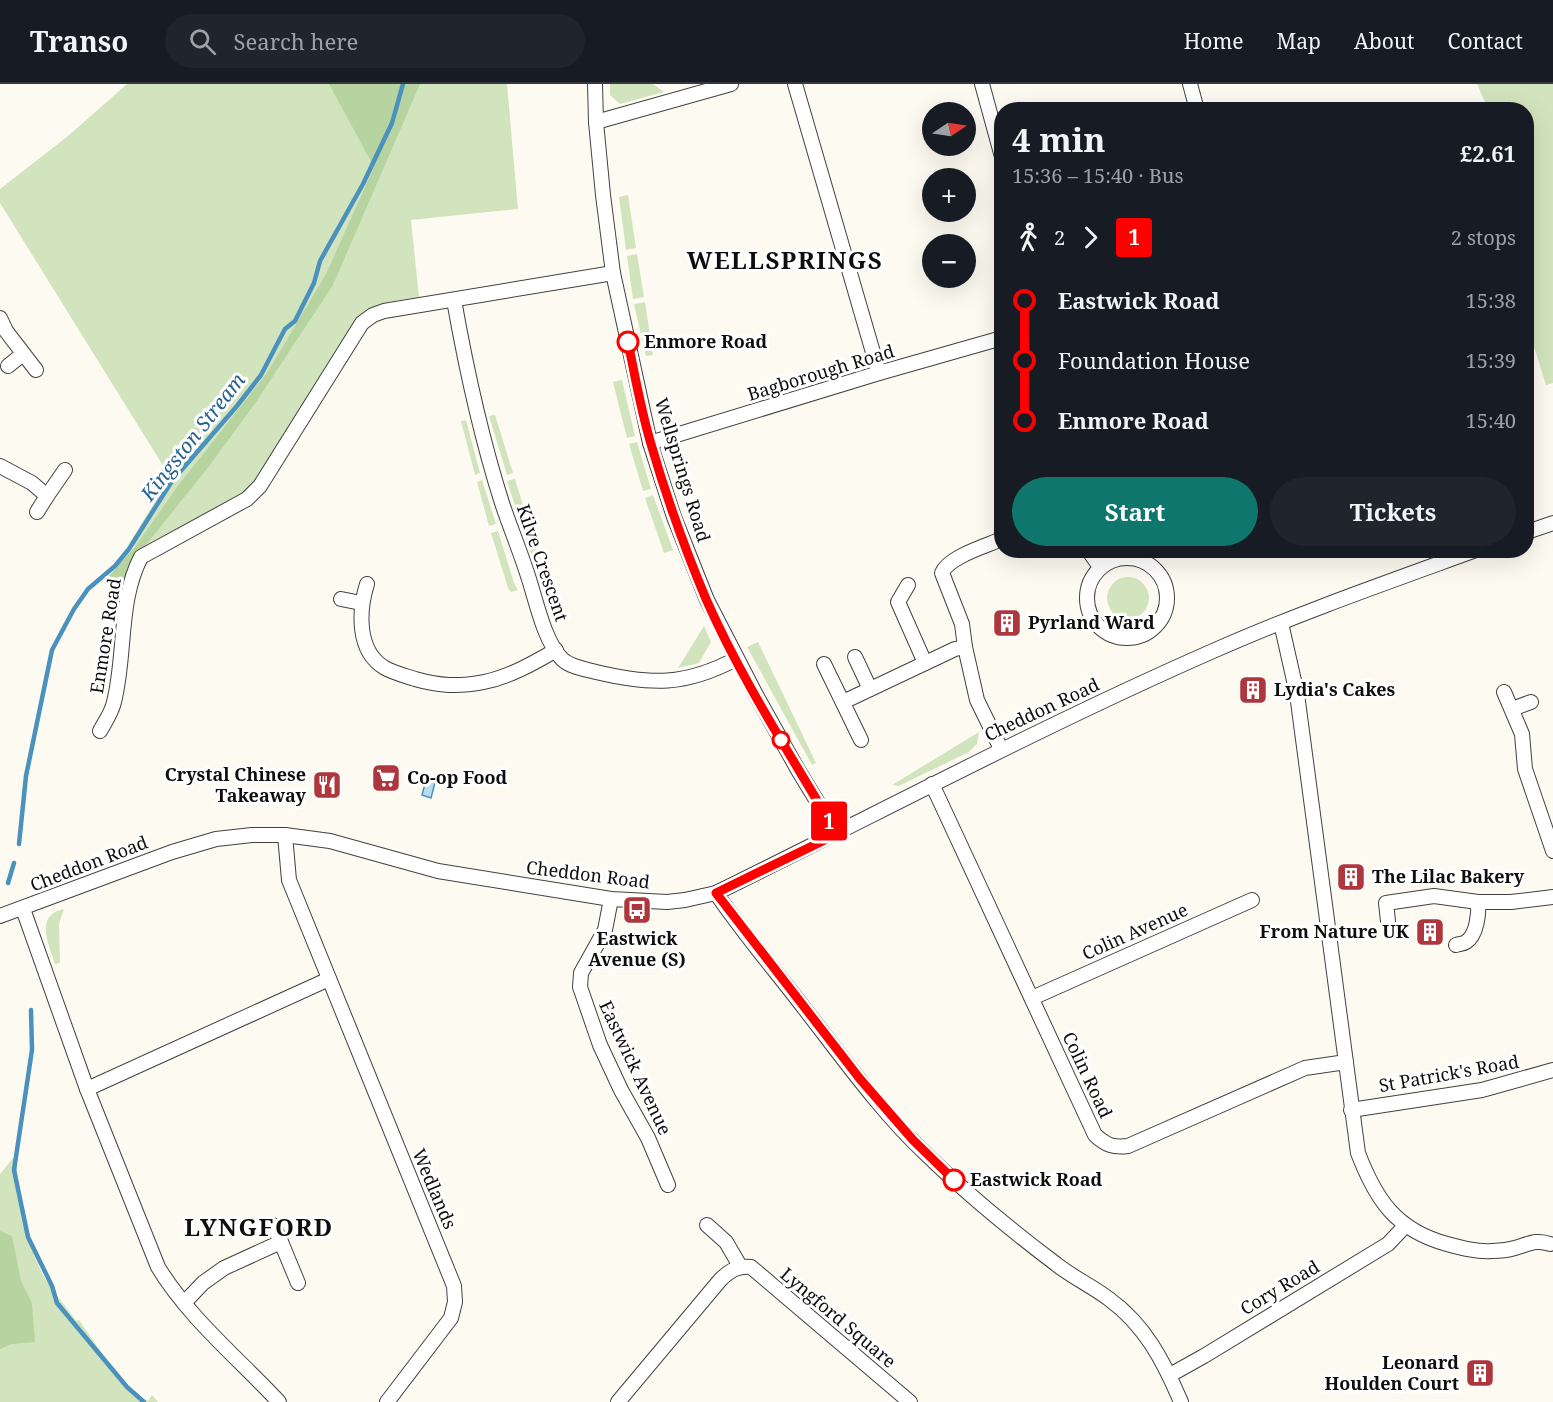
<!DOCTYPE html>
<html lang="en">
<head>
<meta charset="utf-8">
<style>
  body { margin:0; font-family:"Noto Serif",serif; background:#20242c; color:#f1f3f6; height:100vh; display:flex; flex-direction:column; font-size:22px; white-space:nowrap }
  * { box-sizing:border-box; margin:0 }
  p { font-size:20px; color:#9ea1a6 }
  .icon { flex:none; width:33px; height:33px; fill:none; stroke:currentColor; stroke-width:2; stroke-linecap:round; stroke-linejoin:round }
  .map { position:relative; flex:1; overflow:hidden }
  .panel { position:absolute; left:994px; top:18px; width:540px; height:456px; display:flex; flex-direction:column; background:#171b24; border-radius:24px; box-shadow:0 6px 24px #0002 }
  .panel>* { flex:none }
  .badge { padding:0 12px; border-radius:4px; font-size:21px; line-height:39px }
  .needle { width:39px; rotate:77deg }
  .tools { position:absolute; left:922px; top:18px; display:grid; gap:12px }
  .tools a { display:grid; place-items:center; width:54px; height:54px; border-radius:50%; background:#171b24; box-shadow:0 6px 24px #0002; font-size:30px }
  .map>.badge { position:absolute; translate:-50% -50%; box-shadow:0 0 0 3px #fff }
  .legs { display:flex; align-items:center; gap:9px; height:66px; padding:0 18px; font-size:20px }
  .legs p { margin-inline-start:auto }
  .headline { display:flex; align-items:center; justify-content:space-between; height:102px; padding:0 18px }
  h1 { font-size:33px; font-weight:700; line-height:45px }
  .cta { display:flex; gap:12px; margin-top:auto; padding:12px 18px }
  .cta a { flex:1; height:69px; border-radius:36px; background:#0f766e; color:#fff; font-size:24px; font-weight:700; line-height:69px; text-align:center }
  .cta a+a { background:#20242c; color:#f1f3f6 }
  ul { padding:0 18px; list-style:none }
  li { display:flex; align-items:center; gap:21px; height:60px; font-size:22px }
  li i { display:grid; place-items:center; width:9px; height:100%; margin:0 8px; background:currentColor }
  li i::after { content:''; width:15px; height:15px; margin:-8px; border:4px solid; border-radius:50%; background:#171b24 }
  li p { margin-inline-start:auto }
  li:first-child i { background:linear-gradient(#0000 50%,currentColor 0) }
  li:last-child i { background:linear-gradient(currentColor 50%,#0000 0) }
  header { display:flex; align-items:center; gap:36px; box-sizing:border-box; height:84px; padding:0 30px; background:#171b24; border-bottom:2px solid #363941 }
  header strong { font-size:28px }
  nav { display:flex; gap:33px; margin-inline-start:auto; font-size:21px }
  .search { width:420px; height:54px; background:#20242c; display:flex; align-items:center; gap:15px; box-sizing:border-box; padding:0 21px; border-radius:33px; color:#9ea1a6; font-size:22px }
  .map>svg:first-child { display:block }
</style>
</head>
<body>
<header>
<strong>Transo</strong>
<div class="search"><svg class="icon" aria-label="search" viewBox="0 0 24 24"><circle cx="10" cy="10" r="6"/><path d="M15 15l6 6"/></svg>Search here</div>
<nav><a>Home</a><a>Map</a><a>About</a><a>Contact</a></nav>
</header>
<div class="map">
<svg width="1553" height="1318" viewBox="0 0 1553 1318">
  <rect width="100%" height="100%" fill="#fdfbf1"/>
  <g fill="#d2e4be">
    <path d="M127 0H507L518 125 411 136 419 213C396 217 374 218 357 236L254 401 242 410 142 464 129 460 170 393 0 119V105L68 52Z"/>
    <path d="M610 0H653L664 8 620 20 610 11Z"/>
    <path d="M1477 0H1553V299L1546 301 1527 240V207L1531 205 1527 148V26L1488 25Z"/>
    <path d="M628 111 636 164 626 166 619 113Z"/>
    <path d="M637 170 644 213 633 215 627 172Z"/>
    <path d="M645 218 653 271 646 272 634 220Z"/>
    <path d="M622 296 635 352 627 354 613 298Z"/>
    <path d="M495 331 513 389 507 391 489 332Z"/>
    <path d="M466 336 480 389 475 391 461 337Z"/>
    <path d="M637 358 651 405 643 407 629 360Z"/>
    <path d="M515 395 527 434 520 437 507 397Z"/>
    <path d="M482 396 496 440 489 442 477 398Z"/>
    <path d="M653 411 673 466 664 469 645 414Z"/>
    <path d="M528 440 548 496 542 498 521 442Z"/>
    <path d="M498 447 514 499 518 506 511 508 508 504 491 449Z"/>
    <circle cx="1128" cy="514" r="21"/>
    <path d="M704 542 711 558 699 579 678 584Z"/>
    <path d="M758 558 816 679 812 681 747 563Z"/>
    <path d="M979 648 977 660 969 668 899 702 892 701Z"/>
    <path d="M64 825 59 840 60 879 55 880C49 860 34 831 64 825Z"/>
    <path d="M17 1069C16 1112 24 1153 43 1191 52 1207 66 1222 76 1237L79 1236 81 1239C95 1258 126 1309 148 1317L152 1311 158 1318H0V1090Z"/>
  </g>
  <g fill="#b7d39f">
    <path d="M329 0H420L333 201 256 318 210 381 137 472 121 500 109 492 138 459 177 403 267 289 326 190 374 83Z"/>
    <path d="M0 1147 12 1152 21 1197 32 1219 35 1258 12 1260 0 1265Z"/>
  </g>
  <path fill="#bbdcef" stroke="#4b91bd" stroke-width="1.5" d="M427 692 436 695 431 714 422 711Z"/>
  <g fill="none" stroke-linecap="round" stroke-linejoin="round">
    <g stroke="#4b91bd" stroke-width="4.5">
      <path d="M19 760 26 692 52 566 74 525 88 505 115 482 129 465 172 397 237 322 261 291 285 245 295 237 314 199 320 177 363 100 392 39 403 0"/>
      <path d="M8 799 14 779"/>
      <path d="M31 926 32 966 14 1086 28 1153 52 1202 57 1219 127 1303 144 1318"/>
    </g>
    <g stroke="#414141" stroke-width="16">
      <g id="street">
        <path d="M595 0 596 38 603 111 613 189 650 359 674 433 707 516 755 609 798 686 837 750"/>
        <path d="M795 0 879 289"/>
        <path d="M982 0 1002 73"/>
        <path d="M1190 0 1197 26"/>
        <path d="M596 38 731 0"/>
        <path d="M454 216C466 284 481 353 502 419 510 443 520 467 528 492 536 516 544 557 562 575 570 583 585 585 596 588 651 601 685 602 736 575"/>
        <path d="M0 234 6 247 36 286"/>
        <path d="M8 282 23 270"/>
        <path d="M650 359 879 289 1002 254"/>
        <path d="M0 382 32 399 47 412 65 386"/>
        <path d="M37 428 47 412"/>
        <path d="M1527 448 1553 439"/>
        <path d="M1088 466 1100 483"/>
        <circle cx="1127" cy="514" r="40"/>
        <path d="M367 500C359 526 356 567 385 584 394 589 406 592 415 595 440 602 458 603 484 598 509 593 534 579 556 566"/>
        <path d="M908 501 898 518 925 579"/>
        <path d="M341 515 361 519"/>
        <path d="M1281 539 1297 610 1358 1069C1376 1116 1396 1146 1447 1160 1462 1164 1477 1168 1492 1167 1500 1167 1508 1166 1515 1164 1529 1160 1536 1155 1550 1160"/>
        <path d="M855 573 870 605"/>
        <path d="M824 580 861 656"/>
        <path d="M1504 608 1522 650 1525 685 1553 767"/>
        <path d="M843 618 955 565 965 563"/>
        <path d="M1512 625 1531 618"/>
        <path d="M100 647C105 638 112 628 114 618 126 571 118 517 141 473L247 415 260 402 362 239 373 231 384 227 613 189"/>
        <path d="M1001 665 977 616 965 563 962 540 942 489C948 473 986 462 1002 455"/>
        <path d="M932 700 1095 1051C1106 1061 1113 1064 1128 1062L1305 984 1346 978"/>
        <path d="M285 751 289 796 454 1202 455 1218 451 1234 387 1318"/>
        <path d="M716 809C743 849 775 886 804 924 843 974 881 1028 927 1071 967 1110 1011 1146 1056 1180 1072 1193 1092 1202 1109 1215 1145 1241 1164 1278 1181 1318"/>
        <path d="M611 815 605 846 581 889 580 903 600 961 621 1006 648 1054 668 1101"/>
        <path d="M23 825 87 1005 158 1183C188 1233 239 1275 279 1318"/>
        <path d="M0 832 172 768 216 755 252 751H285L330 757 438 787 611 815 667 818 685 816 716 809C881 728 1044 641 1213 567 1299 529 1388 498 1476 466"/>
        <path d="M1388 837 1386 819 1434 812 1478 818H1511L1553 813"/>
        <path d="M1456 861C1459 860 1463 860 1466 858 1477 851 1479 829 1478 818"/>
        <path d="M1032 914 1252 816"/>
        <path d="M87 1005 329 895"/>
        <path d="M1351 1026 1482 1006 1553 986"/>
        <path d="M273 1141 281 1158"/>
        <path d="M707 1141 726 1158 740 1182"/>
        <path d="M184 1219 203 1199 224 1184 281 1158 298 1199"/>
        <path d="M1170 1291 1204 1272 1388 1160 1405 1142"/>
        <path d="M618 1318 721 1195C731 1186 737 1182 751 1183L910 1318"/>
      </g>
    </g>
    <use href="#street" stroke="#fff" stroke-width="14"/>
  </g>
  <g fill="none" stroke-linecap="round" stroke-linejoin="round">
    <g stroke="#fff" stroke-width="14">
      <path id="line-1" d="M628 258C635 292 641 327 651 360 666 412 685 465 706 515 742 597 792 673 837 750L716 809 860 995 913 1056 954 1096"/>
    </g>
    <use href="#line-1" stroke="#f00" stroke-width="9"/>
  </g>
  <defs>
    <g id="building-square" transform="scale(1.5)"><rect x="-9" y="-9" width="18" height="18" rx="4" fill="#ae363d" stroke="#fff"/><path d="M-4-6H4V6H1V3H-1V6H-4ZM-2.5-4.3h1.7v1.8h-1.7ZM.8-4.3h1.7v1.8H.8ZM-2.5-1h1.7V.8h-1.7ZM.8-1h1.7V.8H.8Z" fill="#fff"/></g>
    <g id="supermarket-square" transform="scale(1.5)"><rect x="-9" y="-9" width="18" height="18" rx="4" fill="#ae363d" stroke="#fff"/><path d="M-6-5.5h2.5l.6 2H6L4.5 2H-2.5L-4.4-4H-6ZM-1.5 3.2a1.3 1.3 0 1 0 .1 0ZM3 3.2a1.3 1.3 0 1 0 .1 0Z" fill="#fff"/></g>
    <g id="restaurant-square" transform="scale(1.5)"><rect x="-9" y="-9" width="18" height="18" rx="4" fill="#ae363d" stroke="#fff"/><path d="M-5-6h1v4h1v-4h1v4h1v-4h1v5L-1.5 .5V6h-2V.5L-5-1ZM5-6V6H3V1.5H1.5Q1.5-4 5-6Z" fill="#fff"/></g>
    <g id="bus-square" transform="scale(1.5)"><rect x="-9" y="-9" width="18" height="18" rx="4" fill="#ae363d" stroke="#fff"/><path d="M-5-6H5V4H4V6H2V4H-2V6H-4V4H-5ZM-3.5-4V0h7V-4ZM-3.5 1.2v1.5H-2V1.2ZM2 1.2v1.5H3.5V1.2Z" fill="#fff"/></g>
  </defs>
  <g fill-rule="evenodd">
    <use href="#building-square" x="1007" y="539"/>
    <use href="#building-square" x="1253" y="606"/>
    <use href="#supermarket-square" x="386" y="694"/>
    <use href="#restaurant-square" x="327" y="701"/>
    <use href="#building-square" x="1351" y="793"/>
    <use href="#bus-square" x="637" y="826"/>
    <use href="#building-square" x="1430" y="848"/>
    <use href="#building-square" x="1480" y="1289"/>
  </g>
  <g fill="#fff" stroke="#f00" stroke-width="3">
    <circle cx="628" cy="258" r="10"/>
    <circle cx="781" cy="656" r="8"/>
    <circle cx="954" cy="1096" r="10"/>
  </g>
  <g text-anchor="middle" stroke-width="6" stroke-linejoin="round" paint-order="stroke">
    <g font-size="18" font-weight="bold" fill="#0e0e0e" stroke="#fff" text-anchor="start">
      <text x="644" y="264">Enmore Road</text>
      <text x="970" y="1102">Eastwick Road</text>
    </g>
    <g font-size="18" fill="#0e0e0e" stroke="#fff">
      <text transform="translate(821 289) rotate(-17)" y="6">Bagborough Road</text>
      <text transform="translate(682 386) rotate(73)" y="6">Wellsprings Road</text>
      <text transform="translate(542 479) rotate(71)" y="6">Kilve Crescent</text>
      <text transform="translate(106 552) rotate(-81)" y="6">Enmore Road</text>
      <text transform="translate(1042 626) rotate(-25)" y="6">Cheddon Road</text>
      <text transform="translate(89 780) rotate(-21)" y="6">Cheddon Road</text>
      <text transform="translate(588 791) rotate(7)" y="6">Cheddon Road</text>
      <text transform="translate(1135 848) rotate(-24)" y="6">Colin Avenue</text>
      <text transform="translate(635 984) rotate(65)" y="6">Eastwick Avenue</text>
      <text transform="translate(1449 990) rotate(-10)" y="6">St Patrick's Road</text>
      <text transform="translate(1087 991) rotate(65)" y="6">Colin Road</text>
      <text transform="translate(434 1105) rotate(67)" y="6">Wedlands</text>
      <text transform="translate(1280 1204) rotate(-31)" y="6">Cory Road</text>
      <text transform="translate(838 1234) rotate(40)" y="6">Lyngford Square</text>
    </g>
    <g font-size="18" font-weight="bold" fill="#0e0e0e" stroke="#fff" text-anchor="start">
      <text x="1028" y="545">Pyrland Ward</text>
      <text x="1274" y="612">Lydia's Cakes</text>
      <text x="306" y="697" text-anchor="end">Crystal Chinese<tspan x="306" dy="21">Takeaway</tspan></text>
      <text x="407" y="700">Co-op Food</text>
      <text x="1372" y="799">The Lilac Bakery</text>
      <text x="1409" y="854" text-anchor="end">From Nature UK</text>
      <text x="637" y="861" text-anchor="middle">Eastwick<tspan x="637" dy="21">Avenue (S)</tspan></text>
      <text x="1459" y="1285" text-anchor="end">Leonard<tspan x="1459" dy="21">Houlden Court</tspan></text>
    </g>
    <g font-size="20" font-style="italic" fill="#266392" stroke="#fff">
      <text transform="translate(193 353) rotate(-52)" y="7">Kingston Stream</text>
    </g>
    <g font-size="24" font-weight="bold" letter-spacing="1.5" fill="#0e0e0e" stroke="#fff">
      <text x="785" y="185">WELLSPRINGS</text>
      <text x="259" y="1152">LYNGFORD</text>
    </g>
  </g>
</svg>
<div class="tools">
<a><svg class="needle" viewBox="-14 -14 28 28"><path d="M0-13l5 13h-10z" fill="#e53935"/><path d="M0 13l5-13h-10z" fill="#9ea1a6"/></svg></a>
<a>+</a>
<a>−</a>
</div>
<b class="badge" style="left:829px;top:737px;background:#f00;color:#fff">1</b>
<section class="panel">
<div class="headline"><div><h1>4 min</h1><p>15:36 – 15:40 · Bus</p></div><b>£2.61</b></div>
<div class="legs"><svg class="icon" aria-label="walk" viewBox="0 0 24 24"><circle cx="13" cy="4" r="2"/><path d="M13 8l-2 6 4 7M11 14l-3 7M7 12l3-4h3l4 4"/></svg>2<svg class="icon" aria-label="forward" viewBox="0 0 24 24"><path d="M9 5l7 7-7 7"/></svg><b class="badge" style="background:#f00;color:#fff">1</b><p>2 stops</p></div>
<ul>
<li><i style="color:#f00"></i><b>Eastwick Road</b><p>15:38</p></li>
<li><i style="color:#f00"></i><span>Foundation House</span><p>15:39</p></li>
<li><i style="color:#f00"></i><b>Enmore Road</b><p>15:40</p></li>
</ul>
<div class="cta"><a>Start</a><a>Tickets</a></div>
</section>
</div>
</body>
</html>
